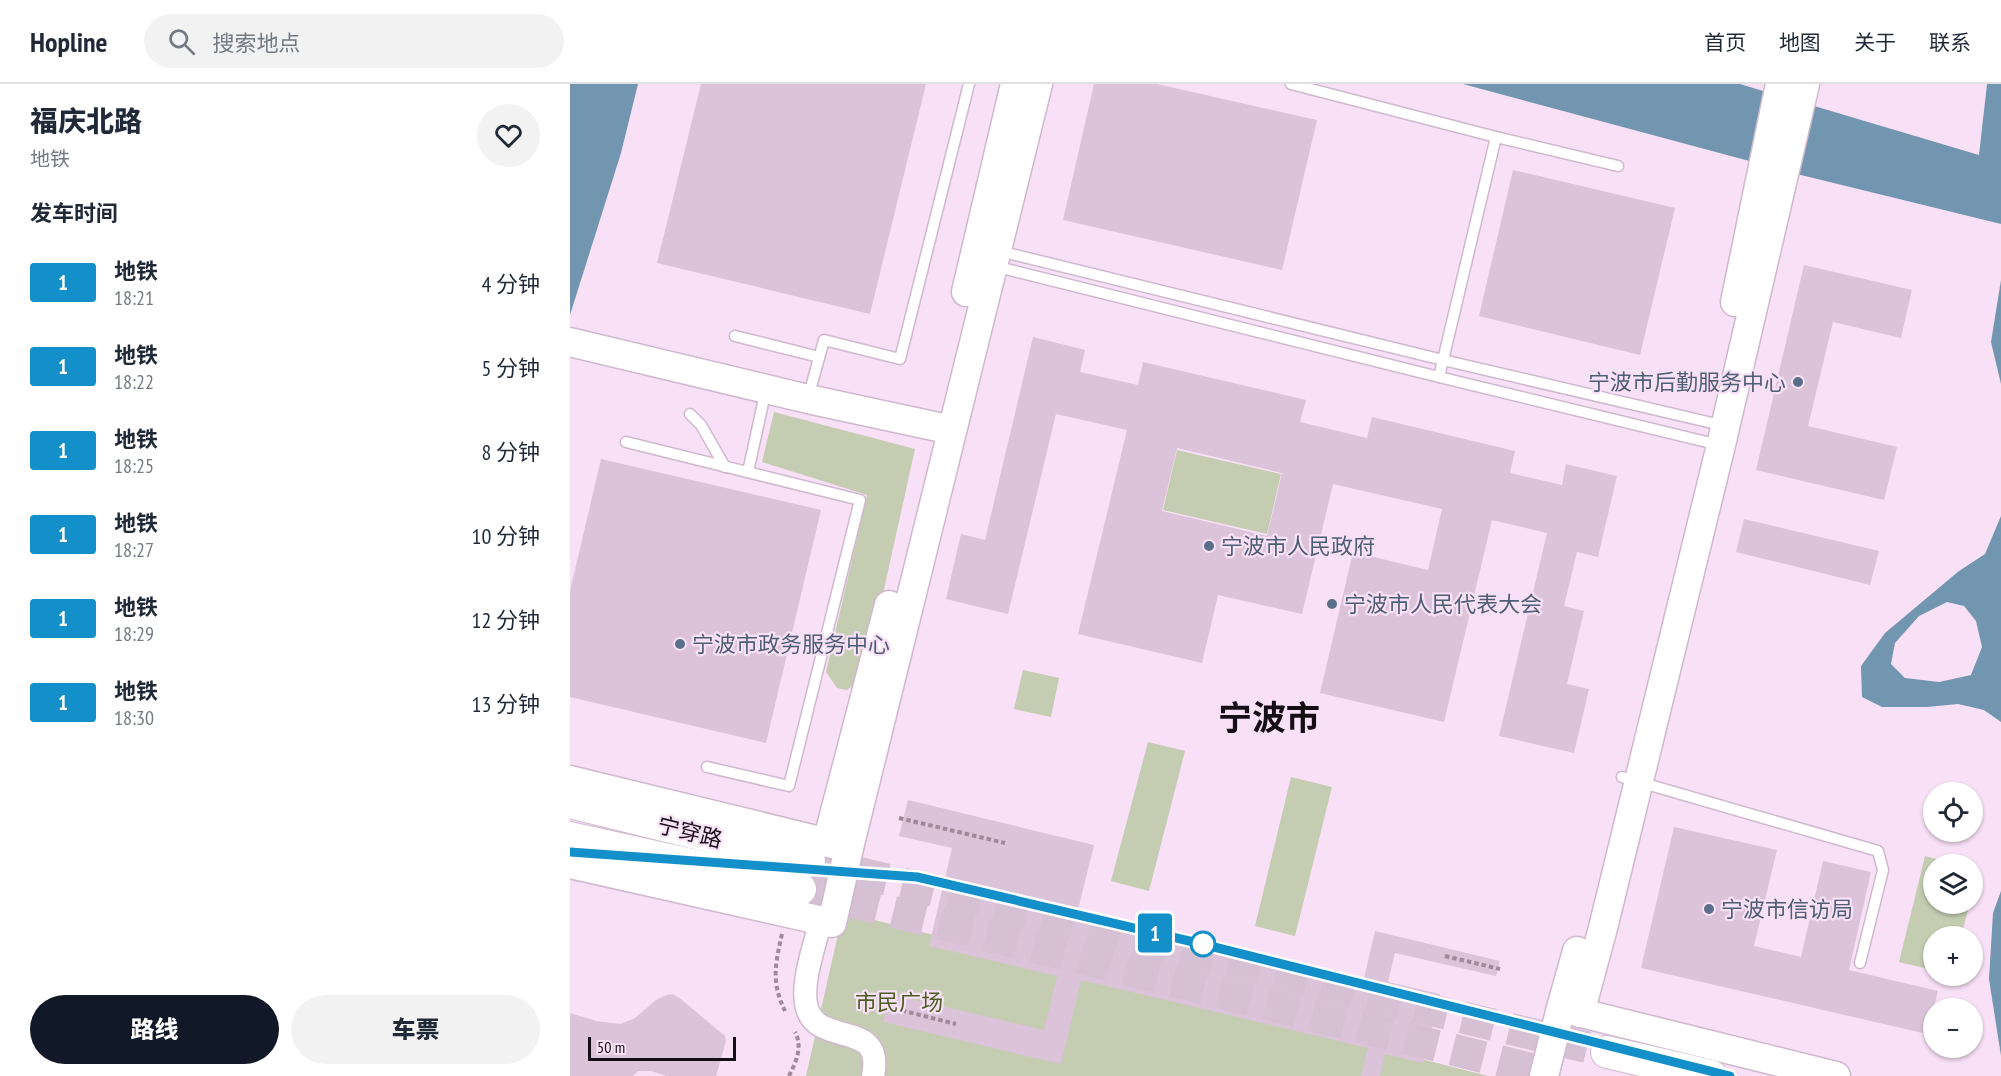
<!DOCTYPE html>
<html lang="zh">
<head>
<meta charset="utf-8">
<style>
  body { margin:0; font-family:"PT Sans Narrow","Noto Sans SC",sans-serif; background:#f2f2f3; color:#1f2937; height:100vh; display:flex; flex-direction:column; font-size:22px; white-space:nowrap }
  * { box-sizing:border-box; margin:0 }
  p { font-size:20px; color:#747a83 }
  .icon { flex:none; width:33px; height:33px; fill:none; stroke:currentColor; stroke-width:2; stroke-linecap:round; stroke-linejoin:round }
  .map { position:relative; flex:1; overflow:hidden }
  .side { display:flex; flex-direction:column; background:#fff; width:570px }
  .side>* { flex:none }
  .badge { padding:0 12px; border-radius:4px; font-size:21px; line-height:39px }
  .fabs { position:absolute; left:1353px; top:698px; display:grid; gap:12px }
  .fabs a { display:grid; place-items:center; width:60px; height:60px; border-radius:50%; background:#fff; box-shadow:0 2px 4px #0004; font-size:30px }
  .scale { position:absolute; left:18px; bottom:15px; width:148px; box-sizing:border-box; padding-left:6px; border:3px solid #160e16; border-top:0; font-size:16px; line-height:21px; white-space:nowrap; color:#160e16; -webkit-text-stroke:4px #f8e0f6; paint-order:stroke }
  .map>.badge { position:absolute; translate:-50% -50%; box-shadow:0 0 0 3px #fff }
  h2 { padding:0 30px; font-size:22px; line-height:54px }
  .round { display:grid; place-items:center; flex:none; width:63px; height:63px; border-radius:32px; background:#f2f2f3 }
  .head { display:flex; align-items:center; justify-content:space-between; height:102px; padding:0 30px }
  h1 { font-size:28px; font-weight:800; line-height:45px }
  .cta { display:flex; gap:12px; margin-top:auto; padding:12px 30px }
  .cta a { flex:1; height:69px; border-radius:36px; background:#111827; color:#fff; font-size:24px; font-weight:800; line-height:69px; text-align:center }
  .cta a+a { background:#f2f2f3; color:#1f2937 }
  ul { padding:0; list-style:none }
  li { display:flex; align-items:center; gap:18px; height:84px; padding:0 30px }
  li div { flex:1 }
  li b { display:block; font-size:22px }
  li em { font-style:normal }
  li .badge { min-width:66px; font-weight:700; text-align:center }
  header { display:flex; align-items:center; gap:36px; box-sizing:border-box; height:84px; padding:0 30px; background:#fff; border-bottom:2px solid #e0e1e3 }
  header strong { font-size:28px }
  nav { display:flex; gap:33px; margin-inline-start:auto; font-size:21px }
  .search { width:420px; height:54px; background:#f2f2f3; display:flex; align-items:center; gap:15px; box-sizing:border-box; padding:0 21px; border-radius:33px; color:#747a83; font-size:22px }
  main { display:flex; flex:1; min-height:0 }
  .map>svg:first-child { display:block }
</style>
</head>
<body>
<header>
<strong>Hopline</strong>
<div class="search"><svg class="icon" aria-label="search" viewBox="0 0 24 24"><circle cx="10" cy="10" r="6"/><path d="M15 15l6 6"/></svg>搜索地点</div>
<nav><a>首页</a><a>地图</a><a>关于</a><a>联系</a></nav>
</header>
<main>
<section class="side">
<div class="head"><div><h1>福庆北路</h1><p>地铁</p></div><a class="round"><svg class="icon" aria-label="heart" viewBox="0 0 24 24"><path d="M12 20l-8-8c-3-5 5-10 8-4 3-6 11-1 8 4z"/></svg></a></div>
<h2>发车时间</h2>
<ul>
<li><span class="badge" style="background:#138fc9;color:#fff">1</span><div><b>地铁</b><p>18:21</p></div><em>4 分钟</em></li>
<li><span class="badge" style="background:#138fc9;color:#fff">1</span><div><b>地铁</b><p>18:22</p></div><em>5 分钟</em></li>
<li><span class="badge" style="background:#138fc9;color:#fff">1</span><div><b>地铁</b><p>18:25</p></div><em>8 分钟</em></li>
<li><span class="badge" style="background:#138fc9;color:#fff">1</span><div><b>地铁</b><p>18:27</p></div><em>10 分钟</em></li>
<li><span class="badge" style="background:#138fc9;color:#fff">1</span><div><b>地铁</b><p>18:29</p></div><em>12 分钟</em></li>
<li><span class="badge" style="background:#138fc9;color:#fff">1</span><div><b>地铁</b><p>18:30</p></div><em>13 分钟</em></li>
</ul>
<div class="cta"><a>路线</a><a>车票</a></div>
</section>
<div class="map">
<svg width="1431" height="992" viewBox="0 0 1431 992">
  <rect width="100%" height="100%" fill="#f8e0f6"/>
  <g fill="#c4cdb1">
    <path d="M204 328 345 365 295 591 277 606 267 604 256 588 297 411 192 378Z"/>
    <path d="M607 366 711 390 697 450 593 426Z"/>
    <path d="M453 586 489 594 481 633 444 625Z"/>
    <path d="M578 658 615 667 579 807 541 797Z"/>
    <path d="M721 693 762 703 725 852 685 842Z"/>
    <path d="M1355 772 1386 780H1364V819H1400L1391 852H1364L1363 886 1329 878Z"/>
    <path d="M273 828 918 992H236Z"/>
  </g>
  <g fill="#7396b0" fill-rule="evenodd">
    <path d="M0 0H68L51 69 0 231Z"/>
    <path d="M893 0H1170L1409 71 1417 0H1431V140L1231 91Z"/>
    <path d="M1431 196V300L1421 258Z"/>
    <path d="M1431 432V638L1414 626 1388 620 1357 623H1312L1292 613 1291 582 1315 549 1389 487 1415 470ZM1377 518 1394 522 1406 537 1412 563 1401 591 1369 598 1335 594 1321 580 1325 559 1349 532Z"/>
    <path d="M1431 807V972L1419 895 1423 829Z"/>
  </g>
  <g fill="#dbc3d9" fill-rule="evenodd">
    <path d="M131 0H356L300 230 87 179Z"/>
    <path d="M524 0H587L747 36 712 186 493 136Z"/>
    <path d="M943 86 1105 124 1070 271 909 232Z"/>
    <path d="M1234 181 1342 206 1331 254 1263 238 1238 342 1327 363 1314 416 1186 386Z"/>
    <path d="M463 253 515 266 510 288 568 301 573 278 736 316 730 338 797 354 802 333 945 367 940 389 992 401 996 380 1047 392 1028 473 1007 468 994 522 1014 527 997 600 1019 605 1004 669 929 652 977 449 922 436 874 638 750 609 783 468 858 486 872 425 763 400 732 530 648 511 632 579 508 550 557 346 486 330 438 530 376 515 391 450 415 456ZM607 364 712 389 697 452 592 427Z"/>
    <path d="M31 375 251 426 196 659 0 613V507Z"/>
    <path d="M1174 435 1309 467 1300 501 1166 468Z"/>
    <path d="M338 716 524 761 508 826 794 894 805 847 930 877 926 892 825 869 818 898 870 910 853 979 815 970 810 992H791L798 964 511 896 491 980 313 938 320 910 474 946 487 892 359 862 382 764 329 752Z"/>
    <path d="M1104 743 1207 766 1184 862 1231 873 1253 777 1301 788 1279 886 1368 907 1357 950 1071 884Z"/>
    <path d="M103 910 112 916 155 952 156 957 146 992H96L81 987H68L63 992H0V929L26 937 51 940 65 934 86 916 96 911Z"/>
  </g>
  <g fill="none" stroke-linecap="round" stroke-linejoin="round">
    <g stroke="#d6c0d4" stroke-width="32" stroke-dasharray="32 16" stroke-linecap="butt">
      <path d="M239 777 1037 968"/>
      <path d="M230 805 990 992"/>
    </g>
    <g stroke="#d0b8ce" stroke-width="13">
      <g id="service">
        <path d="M721 0 926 53 1048 82"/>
        <path d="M429 167 873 276 1155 342"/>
        <path d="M424 182 869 293 1149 361"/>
        <path d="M165 252 249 273"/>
        <path d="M869 293 926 53"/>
        <path d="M238 314 254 256 330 275 399 0"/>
        <path d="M120 330 131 341 155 383"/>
        <path d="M56 358 290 416 219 702 137 683"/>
        <path d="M178 388 193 319"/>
        <path d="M1052 693 1308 767 1313 786 1290 879"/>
      </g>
    </g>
    <g stroke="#d0b8ce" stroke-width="25">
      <path id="minor" d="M251 836C245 860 230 901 237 924 248 964 315 934 303 992"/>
    </g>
    <g stroke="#d0b8ce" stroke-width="31">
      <g id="tertiary">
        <path d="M396 208 445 0"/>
        <path d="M1165 218 1210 0"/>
        <path d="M0 258 238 315 382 346"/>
        <path d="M0 696 279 764 262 839 0 780"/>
        <path d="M257 758 319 521"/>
        <path d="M279 764 468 0"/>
        <path d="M991 924 1007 867"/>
        <path d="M1010 929 1033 844 1151 361 1235 0"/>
        <path d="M974 992 991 924 1266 992"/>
      </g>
    </g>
    <g stroke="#d0b8ce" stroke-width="34">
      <g id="secondary">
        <path d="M0 718 239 777"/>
        <path d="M0 754 230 805"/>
        <path d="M1037 968 1141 992"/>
      </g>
    </g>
    <g stroke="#9d8b9b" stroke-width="4" stroke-dasharray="4.5 3" stroke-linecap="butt">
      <path d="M329 734 435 759"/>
      <path d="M212 850C205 881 201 898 215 927"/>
      <path d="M875 872 930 885"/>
      <path d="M310 921 386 940"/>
      <path d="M219 992C226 978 233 963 225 948"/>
    </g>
    <use href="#service" stroke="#fff" stroke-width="10"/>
    <use href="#minor" stroke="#fff" stroke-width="22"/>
    <use href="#tertiary" stroke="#fff" stroke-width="28"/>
    <use href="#secondary" stroke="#fff" stroke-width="32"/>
  </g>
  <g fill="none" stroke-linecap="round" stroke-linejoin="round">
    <g stroke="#fff" stroke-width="14">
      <path id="line" d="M0 768 347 793 632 860 1160 992"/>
    </g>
    <use href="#line" stroke="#138fc9" stroke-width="9"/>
  </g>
  <g fill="#5c6f8a" stroke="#f8e0f6" stroke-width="2">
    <circle cx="1228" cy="298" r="6"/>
    <circle cx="639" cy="462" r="6"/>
    <circle cx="762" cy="520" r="6"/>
    <circle cx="110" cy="560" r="6"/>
    <circle cx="1139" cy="825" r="6"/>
  </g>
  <circle fill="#fff" stroke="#138fc9" stroke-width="3" cx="633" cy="860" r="12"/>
  <g text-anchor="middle" stroke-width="4.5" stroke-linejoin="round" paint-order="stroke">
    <g font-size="22" fill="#4e5e75" stroke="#f8e0f6" text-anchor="start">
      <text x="1216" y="306" text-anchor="end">宁波市后勤服务中心</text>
      <text x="651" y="470">宁波市人民政府</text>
      <text x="774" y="528">宁波市人民代表大会</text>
      <text x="122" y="568">宁波市政务服务中心</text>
      <text x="1151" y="833">宁波市信访局</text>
    </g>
    <g font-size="22" fill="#160e16" stroke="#f8e0f6">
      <text transform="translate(120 748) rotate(14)" y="8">宁穿路</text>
    </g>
    <g font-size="22" fill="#4d5c21" stroke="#f8e0f6">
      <text x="329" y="926">市民广场</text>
    </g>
    <g font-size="34" font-weight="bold" fill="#160e16" stroke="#f8e0f6">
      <text x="699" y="646">宁波市</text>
    </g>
  </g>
</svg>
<div class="fabs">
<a><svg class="icon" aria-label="locate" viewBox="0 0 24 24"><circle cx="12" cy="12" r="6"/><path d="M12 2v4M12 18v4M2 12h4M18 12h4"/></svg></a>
<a><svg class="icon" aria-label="layers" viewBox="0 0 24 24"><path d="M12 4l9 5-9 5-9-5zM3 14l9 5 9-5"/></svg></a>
<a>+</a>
<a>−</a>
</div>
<div class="scale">50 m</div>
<b class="badge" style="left:585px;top:849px;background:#138fc9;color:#fff">1</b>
</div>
</main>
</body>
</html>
